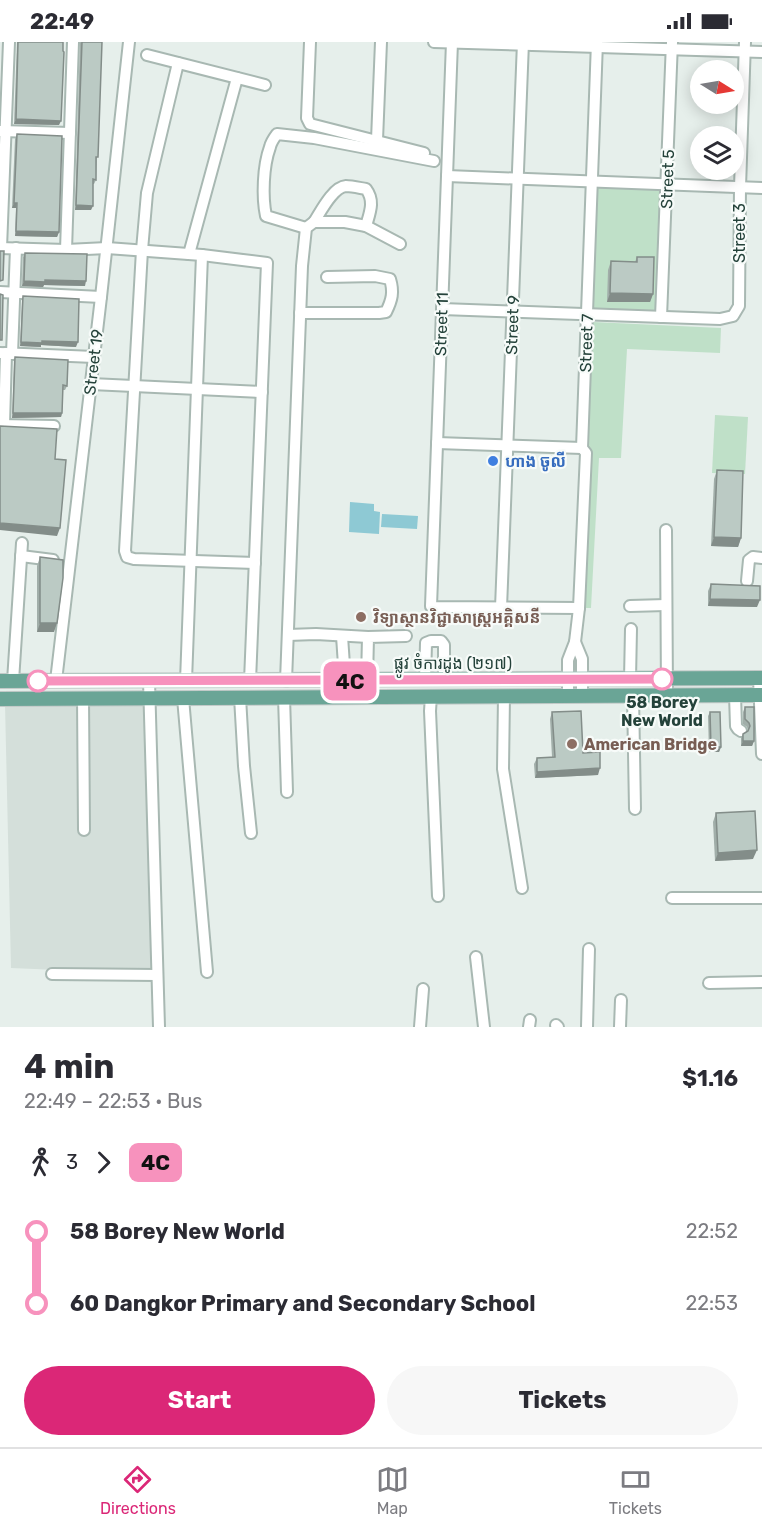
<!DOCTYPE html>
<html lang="en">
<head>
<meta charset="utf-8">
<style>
  body { margin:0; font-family:Rubik,"Noto Sans Khmer",sans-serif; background:#f7f7f7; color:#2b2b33; height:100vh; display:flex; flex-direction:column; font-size:22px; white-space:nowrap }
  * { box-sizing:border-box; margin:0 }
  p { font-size:20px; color:#7c7c81 }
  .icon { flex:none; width:33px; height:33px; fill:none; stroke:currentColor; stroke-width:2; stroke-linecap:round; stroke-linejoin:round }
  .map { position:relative; height:985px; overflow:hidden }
  .drawer { display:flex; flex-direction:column; background:#fff; flex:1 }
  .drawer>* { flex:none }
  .badge { padding:0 12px; border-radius:9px; font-size:21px; line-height:39px }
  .needle { width:39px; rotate:101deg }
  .controls { position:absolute; left:690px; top:18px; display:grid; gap:12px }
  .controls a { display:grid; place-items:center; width:54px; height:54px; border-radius:50%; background:#fff; box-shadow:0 3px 15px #0003; font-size:30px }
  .map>.badge { position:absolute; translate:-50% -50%; box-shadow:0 0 0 3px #fff }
  .legs { display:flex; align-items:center; gap:9px; height:66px; padding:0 24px; font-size:20px }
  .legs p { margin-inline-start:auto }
  .overview { display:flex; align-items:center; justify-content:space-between; height:102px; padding:0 24px }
  h1 { font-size:33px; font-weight:700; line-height:45px }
  .primary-button { display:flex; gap:12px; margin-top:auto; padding:12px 24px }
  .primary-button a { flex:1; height:69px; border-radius:36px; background:#db2777; color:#fff; font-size:24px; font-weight:700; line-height:69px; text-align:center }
  .primary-button a+a { background:#f7f7f7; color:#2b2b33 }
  ul { padding:0 24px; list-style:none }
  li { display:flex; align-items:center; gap:21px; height:72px; font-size:22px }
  li i { display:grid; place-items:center; width:9px; height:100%; margin:0 8px; background:currentColor }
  li i::after { content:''; width:15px; height:15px; margin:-8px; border:4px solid; border-radius:50%; background:#fff }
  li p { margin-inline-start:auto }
  li:first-child i { background:linear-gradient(#0000 50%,currentColor 0) }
  li:last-child i { background:linear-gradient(currentColor 50%,#0000 0) }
  .status { display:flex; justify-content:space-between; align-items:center; height:42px; padding:0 30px; background:#fff; direction:ltr }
  .status svg { height:16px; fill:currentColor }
  .tab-bar { display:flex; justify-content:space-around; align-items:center; height:84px; border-top:2px solid #e1e1e2; background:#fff; font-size:16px; color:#7c7c81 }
  .tab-bar a { display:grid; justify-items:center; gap:3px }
  .tab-bar .on { color:#db2777 }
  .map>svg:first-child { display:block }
</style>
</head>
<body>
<div class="status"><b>22:49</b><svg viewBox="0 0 49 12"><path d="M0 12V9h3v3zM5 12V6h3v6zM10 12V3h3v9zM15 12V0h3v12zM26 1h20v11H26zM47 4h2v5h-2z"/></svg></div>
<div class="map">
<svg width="762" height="985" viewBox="0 0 762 985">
  <rect width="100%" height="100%" fill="#e6efeb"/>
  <path fill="#d4dfda" d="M5 662 148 663 152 932 11 926Z"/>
  <g fill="#bfe0c8">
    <path d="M596 143 664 148 658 272 590 269Z"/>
    <path d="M593 280 721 286 720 311 627 307 621 416H599L591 566H579Z"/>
    <path d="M715 373 748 375 745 432 712 431Z"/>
  </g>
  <g fill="#8ec9d4">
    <path d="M350 460 374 462V469L380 470 379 492 349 490Z"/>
    <path d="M382 472 418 474 417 487 381 485Z"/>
  </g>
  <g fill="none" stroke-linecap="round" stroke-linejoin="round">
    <g stroke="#a8b8b2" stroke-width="14">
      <g id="minor">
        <path d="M310 0 307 76 310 82 424 111"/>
        <path d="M434 0 762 10"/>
        <path d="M452 0 431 564 435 565 579 566"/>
        <path d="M147 13 265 43"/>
        <path d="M178 21 147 151 142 208 125 509 127 515 134 517 255 521"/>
        <path d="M1 89 70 91"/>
        <path d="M377 98 381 0"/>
        <path d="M447 134 762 146"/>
        <path d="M314 180C321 169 333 145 346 144 352 144 360 146 366 147 375 159 370 170 366 184"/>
        <path d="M306 186 266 174C262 155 263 124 270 105 271 100 274 96 277 92L314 96 434 119"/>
        <path d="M0 206 66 208 107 206 202 213 267 221 250 639"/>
        <path d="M1 206 9 0"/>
        <path d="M66 208 73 0"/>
        <path d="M189 212 237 36"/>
        <path d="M0 250 101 255"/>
        <path d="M442 267 720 277 733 274 739 264 740 145 745 0"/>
        <path d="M300 271H379L386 270C392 258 394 250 390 237L375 234 327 235"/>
        <path d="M661 275 672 0"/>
        <path d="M0 311 94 315"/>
        <path d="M12 312 16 206"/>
        <path d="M91 342 262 350"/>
        <path d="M0 383 54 384"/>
        <path d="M4 383 6 311"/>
        <path d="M437 401 582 406"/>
        <path d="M666 488 667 653"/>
        <path d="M21 514 53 518"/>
        <path d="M747 539 749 518 753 515 762 516"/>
        <path d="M630 564 666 563"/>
        <path d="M501 566 523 0"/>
        <path d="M288 593 316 592 368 595"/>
        <path d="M342 594 345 638"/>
        <path d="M575 600 582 617V654"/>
        <path d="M759 636 762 712"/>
        <path d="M630 637 631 587"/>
        <path d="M367 638 368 595 406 594"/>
        <path d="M425 638 426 601 431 599H441L444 603V638"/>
        <path d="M13 639 22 501"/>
        <path d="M56 639 101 255 129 0"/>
        <path d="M149 639 159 985"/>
        <path d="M186 639 202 213"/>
        <path d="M286 639 302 224 306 186 314 180H345L366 184 400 202"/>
        <path d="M633 653 635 767"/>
        <path d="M735 653 736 684 738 687 741 689"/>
        <path d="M431 654 430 669 438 854"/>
        <path d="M504 654 503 727 522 846"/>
        <path d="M568 654V618L575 600 579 566 586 411 582 406 597 0"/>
        <path d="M240 655 244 724 251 791"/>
        <path d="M284 655 287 750"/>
        <path d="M83 656 84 788"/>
        <path d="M183 656 207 930"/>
        <path d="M672 856H762"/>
        <path d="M476 915 484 985"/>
        <path d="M52 932 157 933"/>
        <path d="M709 941 762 940"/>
        <path d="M556 983 558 985"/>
        <path d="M420 985 423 947"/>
        <path d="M529 985 530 978"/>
        <path d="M587 985 589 907"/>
        <path d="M620 985 621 958"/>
      </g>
    </g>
    <g stroke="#c2cac8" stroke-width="16">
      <g id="major">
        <path d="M0 639 762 636"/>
        <path d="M0 657 762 653"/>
      </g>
    </g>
    <use href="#minor" stroke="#fff" stroke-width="10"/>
    <use href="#major" stroke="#6aa596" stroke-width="14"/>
  </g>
  <g fill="#a1aea9">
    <path d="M17 0H63L59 83 14 82Z"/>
    <path d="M80 0H102L96 138 94 142H93L91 168H75Z"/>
    <path d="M17 92 59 190 57 195 15 194 16 166H12L15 97Z"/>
    <path d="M25 211 85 244 44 243 43 245 22 244 23 215Z"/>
    <path d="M637 215 653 252 650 260H607L608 228 611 219 635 220Z"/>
    <path d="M23 254 76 305 41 303V305L20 304 22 259Z"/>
    <path d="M15 315 67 344 65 348H63L62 371 61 375 12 376 14 319Z"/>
    <path d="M717 428 741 496 738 505 711 504 714 437Z"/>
    <path d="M40 515 54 590H37V524Z"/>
    <path d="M711 542 757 565 708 564V549Z"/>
    <path d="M745 665 754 699 752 704H741V696L743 692 748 689 747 685 743 682V670Z"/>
    <path d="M552 670 583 711 598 733 535 736 534 722 537 716 552 715 550 677Z"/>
    <path d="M710 670 721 705 719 710H709L708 674Z"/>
    <path d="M716 771 753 817 715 819 713 780Z"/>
  </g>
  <g fill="#838d89">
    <path d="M16 77 61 79 59 83 14 82Z"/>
    <path d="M14 161H17L16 166H12Z"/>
    <path d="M76 163 93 164 91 168H75Z"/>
    <path d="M16 189 59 190 57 195 15 194Z"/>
    <path d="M45 238 86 239 85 244 44 243 43 245 22 244 24 239Z"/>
    <path d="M610 251 653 252 650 260H607Z"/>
    <path d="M42 299 78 300 76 305 41 303V305L20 304 21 300Z"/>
    <path d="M13 371H62L61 375 12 376Z"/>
    <path d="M0 481 60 486 57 494 0 488Z"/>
    <path d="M714 495 741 496 738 505 711 504Z"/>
    <path d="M710 557 760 558 757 565 708 564Z"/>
    <path d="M40 581H57L54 590H37Z"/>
    <path d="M743 699H754L752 704H741Z"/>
    <path d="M711 705H721L719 710H709Z"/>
    <path d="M600 726 598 733 535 736 537 730Z"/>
    <path d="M757 808 753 817 715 819 718 811Z"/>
  </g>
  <g fill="#bbcac4" stroke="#838d89" stroke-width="1.5">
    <path d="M18 0H63V9L64 10 61 79 16 77Z"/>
    <path d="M82 0H102L98 115H96V138L93 137V164L76 163Z"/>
    <path d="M17 92 62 94 59 190 16 189 17 161H14Z"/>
    <path d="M0 209H4L3 238 0 239Z"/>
    <path d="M25 211 87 212 86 239 45 238V240L24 239Z"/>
    <path d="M637 215H654L653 252 610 251 611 219 637 220Z"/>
    <path d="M0 252 3 253 2 298H0Z"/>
    <path d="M23 254 79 257 78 300 42 299V301L21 300Z"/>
    <path d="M15 315 68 318 67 344 63 343 62 371H13Z"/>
    <path d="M0 384 57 387 55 417 66 418 60 486 0 481Z"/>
    <path d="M717 428 743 429 741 496 714 495Z"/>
    <path d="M40 515 63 518V536L57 581H40Z"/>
    <path d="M711 542 760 544V558L710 557Z"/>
    <path d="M745 665H754V699H743V692L748 689 750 684 749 681 745 677Z"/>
    <path d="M581 669 583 711 600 710V726L537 730V716L555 715 552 670Z"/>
    <path d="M710 670H720L721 705H711Z"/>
    <path d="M755 769 757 808 718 811 716 771Z"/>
  </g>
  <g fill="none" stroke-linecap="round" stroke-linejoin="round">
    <g stroke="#fff" stroke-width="14">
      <path id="line-1" d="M38 639 662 637"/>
    </g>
    <use href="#line-1" stroke="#f792bd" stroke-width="9"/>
  </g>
  <circle fill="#3f7fe0" stroke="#f7fbf9" stroke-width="2" cx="493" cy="419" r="6"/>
  <g fill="#8d6e63" stroke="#f7fbf9" stroke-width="2">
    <circle cx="361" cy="575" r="6"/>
    <circle cx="572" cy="702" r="6"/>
  </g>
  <g fill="#fff" stroke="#f792bd" stroke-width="3">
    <circle cx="662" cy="637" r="10"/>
    <circle cx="38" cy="639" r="10"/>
  </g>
  <g text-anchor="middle" stroke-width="4.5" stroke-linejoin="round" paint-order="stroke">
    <g font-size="16" fill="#24423a" stroke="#f7fbf9">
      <text transform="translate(667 137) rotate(-88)" y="6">Street 5</text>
      <text transform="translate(739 191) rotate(-90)" y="6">Street 3</text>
      <text transform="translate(441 282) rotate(-88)" y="6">Street 11</text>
      <text transform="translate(512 283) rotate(-88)" y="6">Street 9</text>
      <text transform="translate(586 301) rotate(-88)" y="6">Street 7</text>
      <text transform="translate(93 320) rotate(-83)" y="6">Street 19</text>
      <text x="453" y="627">ផ្លូវ ចំការដូង (២១៧)</text>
    </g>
    <g font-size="16" font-weight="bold" fill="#366cbe" stroke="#f7fbf9" text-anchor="start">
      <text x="505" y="425">ហាង ចូលី</text>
    </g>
    <g font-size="16" font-weight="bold" fill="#785e54" stroke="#f7fbf9" text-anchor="start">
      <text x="373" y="581">វិទ្យាស្ថានវិជ្ជាសាស្រ្តអគ្គិសនី</text>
      <text x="584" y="708">American Bridge</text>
    </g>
    <g font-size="16" font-weight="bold" fill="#24423a" stroke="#f7fbf9">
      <text x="662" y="666">58 Borey<tspan x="662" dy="18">New World</tspan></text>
    </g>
  </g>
</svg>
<div class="controls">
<a><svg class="needle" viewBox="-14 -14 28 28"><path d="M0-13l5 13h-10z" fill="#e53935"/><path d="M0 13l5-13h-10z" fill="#7c7c81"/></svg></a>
<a><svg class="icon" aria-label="layers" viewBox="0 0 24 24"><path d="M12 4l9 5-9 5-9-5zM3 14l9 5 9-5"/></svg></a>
</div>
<b class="badge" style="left:350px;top:639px;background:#f792bd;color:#111">4C</b>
</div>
<section class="drawer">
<div class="overview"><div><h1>4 min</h1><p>22:49 – 22:53 · Bus</p></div><b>$1.16</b></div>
<div class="legs"><svg class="icon" aria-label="walk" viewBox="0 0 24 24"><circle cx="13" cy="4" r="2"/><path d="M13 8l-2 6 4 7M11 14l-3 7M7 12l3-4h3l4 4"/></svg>3<svg class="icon" aria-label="forward" viewBox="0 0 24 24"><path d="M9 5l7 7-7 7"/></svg><b class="badge" style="background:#f792bd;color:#111">4C</b></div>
<ul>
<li><i style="color:#f792bd"></i><b>58 Borey New World</b><p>22:52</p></li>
<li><i style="color:#f792bd"></i><b>60 Dangkor Primary and Secondary School</b><p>22:53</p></li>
</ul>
<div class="primary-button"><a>Start</a><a>Tickets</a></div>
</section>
<nav class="tab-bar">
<a class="on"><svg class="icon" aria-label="directions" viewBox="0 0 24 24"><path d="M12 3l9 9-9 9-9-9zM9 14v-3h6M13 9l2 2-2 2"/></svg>Directions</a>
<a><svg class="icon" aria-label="map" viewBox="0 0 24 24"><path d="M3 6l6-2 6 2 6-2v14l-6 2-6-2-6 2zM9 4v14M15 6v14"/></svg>Map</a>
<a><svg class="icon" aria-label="tickets" viewBox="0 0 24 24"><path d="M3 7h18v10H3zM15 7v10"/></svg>Tickets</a>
</nav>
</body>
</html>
